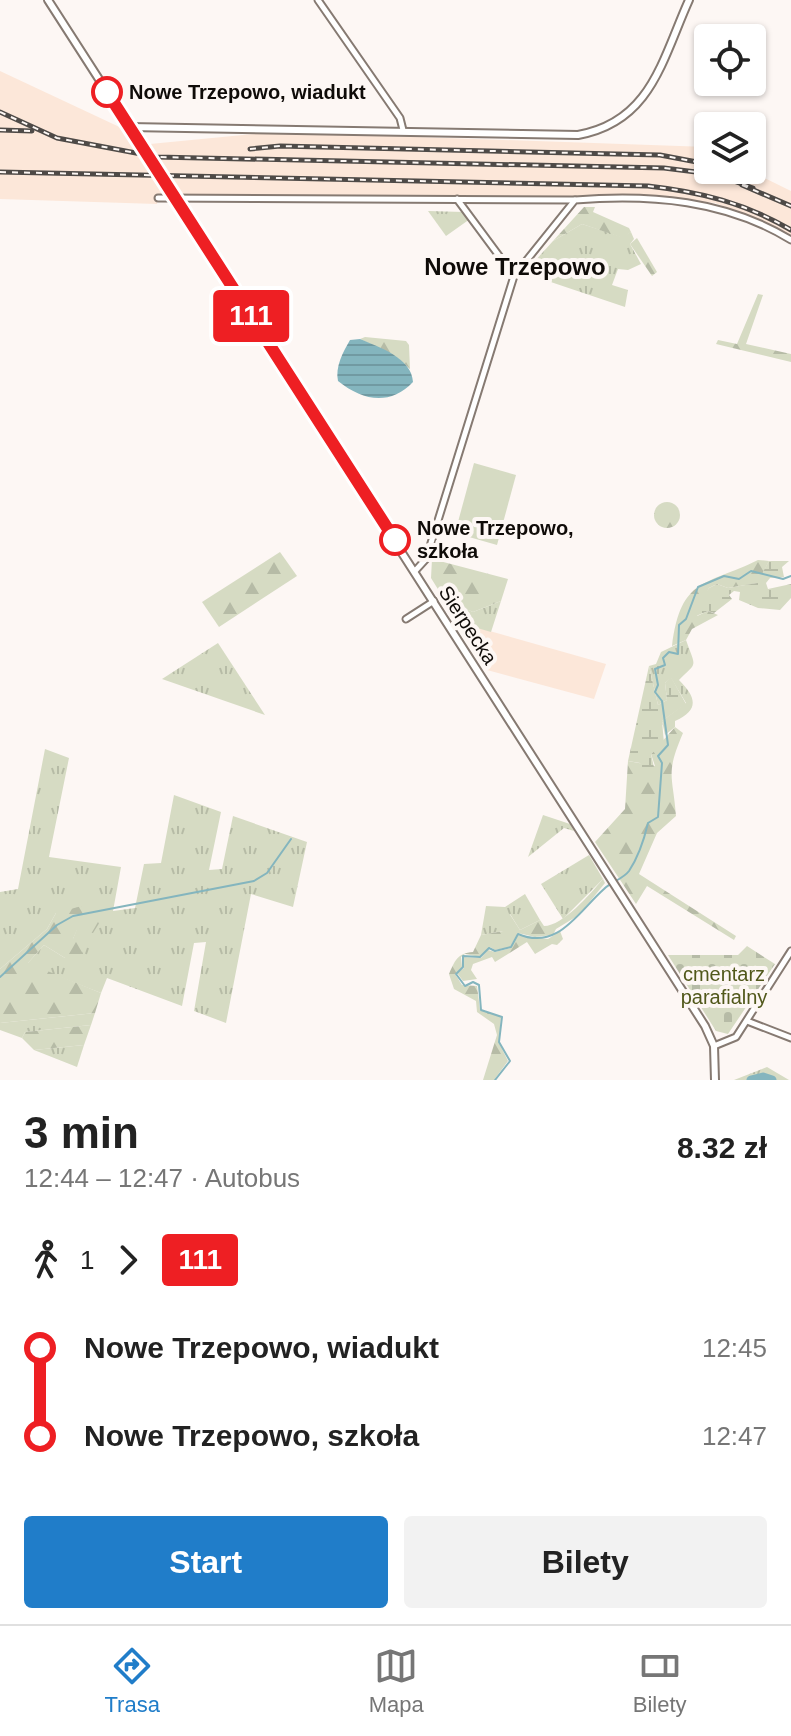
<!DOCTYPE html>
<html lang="pl">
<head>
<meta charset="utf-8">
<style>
  body { margin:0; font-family:Helvetica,sans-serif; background:#f2f2f2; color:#222; height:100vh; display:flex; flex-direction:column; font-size:30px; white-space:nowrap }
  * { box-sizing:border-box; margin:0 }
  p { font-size:26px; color:#767676 }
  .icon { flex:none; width:44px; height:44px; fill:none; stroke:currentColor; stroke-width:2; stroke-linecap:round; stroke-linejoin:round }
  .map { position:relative; height:1080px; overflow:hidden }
  .drawer { display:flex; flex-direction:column; background:#fff; flex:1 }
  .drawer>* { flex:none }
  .badge { padding:0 16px; border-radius:6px; font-size:28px; line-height:52px }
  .fabs { position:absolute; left:694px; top:24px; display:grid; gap:16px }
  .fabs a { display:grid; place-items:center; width:72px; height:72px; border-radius:8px; background:#fff; box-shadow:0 2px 6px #0004; font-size:40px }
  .map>.badge { position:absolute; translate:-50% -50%; box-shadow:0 0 0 4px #fff }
  .legs { display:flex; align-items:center; gap:12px; height:88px; padding:0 24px; font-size:26px }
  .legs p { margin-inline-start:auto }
  .summary { display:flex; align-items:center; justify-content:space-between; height:136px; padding:0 24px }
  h1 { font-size:44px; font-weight:600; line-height:60px }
  .cta { display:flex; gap:16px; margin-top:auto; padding:16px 24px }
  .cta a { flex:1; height:92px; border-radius:8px; background:#207dc9; color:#fff; font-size:32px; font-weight:600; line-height:92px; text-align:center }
  .cta a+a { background:#f2f2f2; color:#222 }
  ul { padding:0 24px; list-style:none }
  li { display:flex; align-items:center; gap:28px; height:88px; font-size:30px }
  li i { display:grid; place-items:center; width:12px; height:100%; margin:0 10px; background:currentColor }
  li i::after { content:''; width:20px; height:20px; margin:-10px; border:6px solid; border-radius:50%; background:#fff }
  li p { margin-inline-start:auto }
  li:first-child i { background:linear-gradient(#0000 50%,currentColor 0) }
  li:last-child i { background:linear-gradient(currentColor 50%,#0000 0) }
  .dock { display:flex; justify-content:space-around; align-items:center; height:112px; border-top:2px solid #e0e0e0; background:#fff; font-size:22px; color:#767676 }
  .dock a { display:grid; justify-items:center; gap:4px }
  .dock .current { color:#207dc9 }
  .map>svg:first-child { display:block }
</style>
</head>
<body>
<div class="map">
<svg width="791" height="1080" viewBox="0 0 791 1080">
  <defs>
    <pattern id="grass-tufts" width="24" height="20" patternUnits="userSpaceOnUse" patternTransform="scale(2)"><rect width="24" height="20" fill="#d6dbc3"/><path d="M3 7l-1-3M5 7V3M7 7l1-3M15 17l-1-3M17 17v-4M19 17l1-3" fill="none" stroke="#b6bba6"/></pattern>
    <pattern id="forest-firs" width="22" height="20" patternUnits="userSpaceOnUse" patternTransform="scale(2)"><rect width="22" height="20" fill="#d6dbc3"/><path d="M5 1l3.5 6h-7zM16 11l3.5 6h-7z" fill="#b6bba6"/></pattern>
    <pattern id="wetland-marsh" width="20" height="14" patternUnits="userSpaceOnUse" patternTransform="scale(2)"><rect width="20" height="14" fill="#d6dbc3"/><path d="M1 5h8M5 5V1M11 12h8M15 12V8" fill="none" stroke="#b6bba6"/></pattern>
    <pattern id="cemetery-stones" width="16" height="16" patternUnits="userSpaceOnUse" patternTransform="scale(2)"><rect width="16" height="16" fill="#d6dbc3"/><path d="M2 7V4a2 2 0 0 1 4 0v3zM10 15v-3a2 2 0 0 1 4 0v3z" fill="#b6bba6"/></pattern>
    <pattern id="water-rules" width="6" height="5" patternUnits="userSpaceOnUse" patternTransform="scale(2)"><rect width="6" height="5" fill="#84b5be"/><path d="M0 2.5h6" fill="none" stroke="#719aa2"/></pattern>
  </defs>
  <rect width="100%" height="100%" fill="#fdf7f4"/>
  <g fill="#fce7d9">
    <path d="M0 71 128 131 140 149 150 144 275 132 708 147V170H748L791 191V237L761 220 715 203 657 197H292L185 195 175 191 158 195 157 204 0 199Z"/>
    <path d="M454 621 606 664 594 699 487 670Z"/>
  </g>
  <g fill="url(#grass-tufts)">
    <path d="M428 211 464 212 470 219 446 236Z"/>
    <path d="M582 224 622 237 631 232 634 239 630 244 641 264 628 270 618 269 612 285 628 290 625 307 524 273 553 241Z"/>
    <path d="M501 601 491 632 453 621 447 611 454 604 473 612Z"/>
    <path d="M686 640C696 669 698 661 679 680 696 697 700 710 675 721V727L665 735 662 721 686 703 671 678 665 683 667 700 658 705 649 666 656 664 661 652Z"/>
    <path d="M218 643 265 715 162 679Z"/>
    <path d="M45 749 69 758 49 857 121 867 113 911 135 908 144 864 161 863 174 795 221 812 209 870 222 869 233 816 307 842 293 907 251 894 226 1023 194 1011 206 942 194 943 182 1006 107 978 101 993 27 964 44 945 65 958 77 929 56 913 47 929 0 969V892L18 889Z"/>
    <path d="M543 815 570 824 574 831 564 828 528 857Z"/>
    <path d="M589 855 603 879 563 919 541 884Z"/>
    <path d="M525 894 540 920 520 930 510 914 503 931 481 935 486 906 505 907Z"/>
    <path d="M95 1013 91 1025 25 1032 22 1038 0 1030V1023Z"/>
    <path d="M84 1045 77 1067 34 1050Z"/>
    <path d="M767 1067 789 1080H734Z"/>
  </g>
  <g fill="url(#forest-firs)">
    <path d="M584 207H595L593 212 629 228 631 232 623 238 582 224 553 241Z"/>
    <path d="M637 238 657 272 652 276 630 244Z"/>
    <path d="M758 294 763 295 746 344 791 354V362L716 344 718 340 737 344Z"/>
    <path d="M365 337 406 341 409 345 410 369 399 359 360 339Z"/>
    <circle cx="667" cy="515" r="13"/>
    <path d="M280 552 297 576 219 627 202 602Z"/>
    <path d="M432 559 508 579 501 601 473 612 454 604 447 611 444 599 431 578Z"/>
    <path d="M758 560 769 561 758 583 728 588 717 584 709 588 697 616 708 611 718 615 692 629 686 640 672 646C681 576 706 586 758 560Z"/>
    <path d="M675 727 683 733C665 775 673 775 676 816L657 833 639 874 736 936 734 940 647 886 636 904 595 842 625 809 628 761 655 766 651 754Z"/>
    <path d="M603 879 605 883 579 915 556 929 553 935 535 937 518 933 510 947 495 950 490 947 480 957 465 954 461 957 462 967 455 974 462 985 477 986 480 1010 501 1017 499 1043 508 1061 494 1080H483L497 1035 494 1024 477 1012 476 1001 454 989 449 974C455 961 457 953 473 952L481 935 503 931V921L509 913 520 930 540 920 544 926C563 926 590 894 603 879Z"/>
    <path d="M89 904 100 905 103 917 93 933 77 930 73 939 85 947 81 956 65 958 44 945 28 963 101 993 95 1013 0 1023V969L47 929 56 913Z"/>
    <path d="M560 931 563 939 557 945 552 944 535 954 527 942 495 962 492 957 473 964 471 970 477 979 463 981 457 973 464 968V957L481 958 488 950 495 952 511 948 516 935 548 939Z"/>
    <path d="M91 1025 84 1045 34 1050 22 1038 25 1032Z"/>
  </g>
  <g fill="url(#wetland-marsh)">
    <path d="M769 561H789L782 567 784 577 770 578 766 583 768 589 791 584V598L780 610 758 608 739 600 740 592 734 591 729 595 732 599 714 613 708 611 696 616 693 613 709 588 717 584 728 588 757 583Z"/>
    <path d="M649 666 658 705 667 700 665 683 671 677 686 704 662 721 664 743 651 754 655 772 646 775 640 763 628 761Z"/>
  </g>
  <path fill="url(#cemetery-stones)" d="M747 946 775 964 728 1034 716 1031 668 955H738Z"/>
  <path fill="#d6dbc3" d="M474 463 516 475 497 545 455 533Z"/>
  <path fill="url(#water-rules)" d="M360 339C379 347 412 358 413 382 390 406 363 401 338 381 335 367 343 352 350 340Z"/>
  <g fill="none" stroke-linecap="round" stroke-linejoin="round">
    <g stroke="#84b5be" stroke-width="2">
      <path d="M0 977 57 925 73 916 254 881 267 873 291 839"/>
      <path d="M495 1080 510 1061 499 1042 502 1017 481 1010 479 985 473 982 465 986 456 974 463 967V956L480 957 489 948 495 951 511 947 518 934C558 951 578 912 604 889 611 882 623 879 629 871 639 856 644 840 648 823L658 817 662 763 658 756 668 745 662 701 655 692 658 685 655 669 665 665 663 658 669 652 678 654 679 625 686 619 698 587 724 576 739 579 751 571 783 579 791 576"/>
    </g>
    <path stroke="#84b5be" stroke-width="9" d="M751 1080 763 1077 772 1080"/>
    <g stroke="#867a72" stroke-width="9">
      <g id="minor">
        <path d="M318 0 400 118 403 130"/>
        <path d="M158 198 575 200"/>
        <path d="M457 199 514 276"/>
        <path d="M415 571 426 559 514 276 575 200C651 194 726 200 791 240"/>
        <path d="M406 619 434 601"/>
        <path d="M747 1021 791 1038"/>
        <path d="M714 1046 736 1037 791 951"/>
      </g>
    </g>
    <g stroke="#867a72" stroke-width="10">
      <g id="tertiary">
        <path d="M48 0 140 143"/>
        <path d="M129 127 578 135C651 122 662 60 689 0"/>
        <path d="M172 194 705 1026 714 1046 715 1080"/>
      </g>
    </g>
    <use href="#minor" stroke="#fff" stroke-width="5"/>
    <use href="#tertiary" stroke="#fff" stroke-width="6"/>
    <g stroke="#4e4a47" stroke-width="5">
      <g id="rail">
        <path d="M0 112 57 138 157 157 664 168 704 173 729 181"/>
        <path d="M0 130 32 131"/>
        <path d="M250 149 280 146 660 155 697 162"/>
        <path d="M0 172 648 186C701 192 745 203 791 230"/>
        <path d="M720 176 753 188"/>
        <path d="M742 185 791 206"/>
      </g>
    </g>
    <use href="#rail" stroke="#fdf7f4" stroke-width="2" stroke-dasharray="6" stroke-linecap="butt"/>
    <g stroke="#867a72" stroke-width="10" stroke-linecap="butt">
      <path id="tertiary-bridge" d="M140 143 172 194"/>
    </g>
    <use href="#tertiary-bridge" stroke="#fff" stroke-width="6"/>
  </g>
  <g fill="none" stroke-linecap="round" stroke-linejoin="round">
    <g stroke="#fff" stroke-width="18">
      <path id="line-1" d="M107 92 395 540"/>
    </g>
    <use href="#line-1" stroke="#ee1f23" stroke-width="12"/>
  </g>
  <g fill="#fff" stroke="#ee1f23" stroke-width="4">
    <circle cx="107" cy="92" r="14"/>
    <circle cx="395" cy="540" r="14"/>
  </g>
  <g text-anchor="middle" stroke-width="8" stroke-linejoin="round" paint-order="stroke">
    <g font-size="20" font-weight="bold" fill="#0f0b08" stroke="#fdf7f4" text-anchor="start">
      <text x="129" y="99">Nowe Trzepowo, wiadukt</text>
      <text x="417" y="535">Nowe Trzepowo,<tspan x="417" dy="23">szkoła</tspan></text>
    </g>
    <g font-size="20" fill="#0f0b08" stroke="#fdf7f4">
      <text transform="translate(468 625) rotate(57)" y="7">Sierpecka</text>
    </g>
    <g font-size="20" fill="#51581b" stroke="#fdf7f4">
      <text x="724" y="981">cmentarz<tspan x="724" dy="23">parafialny</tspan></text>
    </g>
    <g font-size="24" font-weight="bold" fill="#0f0b08" stroke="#fdf7f4">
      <text x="515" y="275">Nowe Trzepowo</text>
    </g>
  </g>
</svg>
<div class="fabs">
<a><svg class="icon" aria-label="locate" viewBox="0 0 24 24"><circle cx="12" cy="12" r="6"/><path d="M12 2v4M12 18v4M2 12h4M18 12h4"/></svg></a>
<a><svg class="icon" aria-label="layers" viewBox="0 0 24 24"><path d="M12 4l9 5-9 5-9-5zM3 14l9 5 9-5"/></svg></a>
</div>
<b class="badge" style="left:251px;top:316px;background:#ee1f23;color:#fff">111</b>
</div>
<section class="drawer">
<div class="summary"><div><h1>3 min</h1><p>12:44 – 12:47 · Autobus</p></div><b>8.32 zł</b></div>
<div class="legs"><svg class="icon" aria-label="walk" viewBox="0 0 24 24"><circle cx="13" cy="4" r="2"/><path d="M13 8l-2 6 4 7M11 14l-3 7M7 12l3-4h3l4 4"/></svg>1<svg class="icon" aria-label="forward" viewBox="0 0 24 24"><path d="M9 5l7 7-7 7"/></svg><b class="badge" style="background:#ee1f23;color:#fff">111</b></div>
<ul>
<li><i style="color:#ee1f23"></i><b>Nowe Trzepowo, wiadukt</b><p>12:45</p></li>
<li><i style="color:#ee1f23"></i><b>Nowe Trzepowo, szkoła</b><p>12:47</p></li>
</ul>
<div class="cta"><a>Start</a><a>Bilety</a></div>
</section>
<nav class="dock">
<a class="current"><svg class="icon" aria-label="directions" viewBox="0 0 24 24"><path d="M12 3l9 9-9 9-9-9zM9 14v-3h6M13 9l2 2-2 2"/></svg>Trasa</a>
<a><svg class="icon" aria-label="map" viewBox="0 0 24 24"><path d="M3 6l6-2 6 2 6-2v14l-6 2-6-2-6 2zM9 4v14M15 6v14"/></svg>Mapa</a>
<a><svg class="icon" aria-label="tickets" viewBox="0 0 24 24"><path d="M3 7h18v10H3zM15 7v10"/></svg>Bilety</a>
</nav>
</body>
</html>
